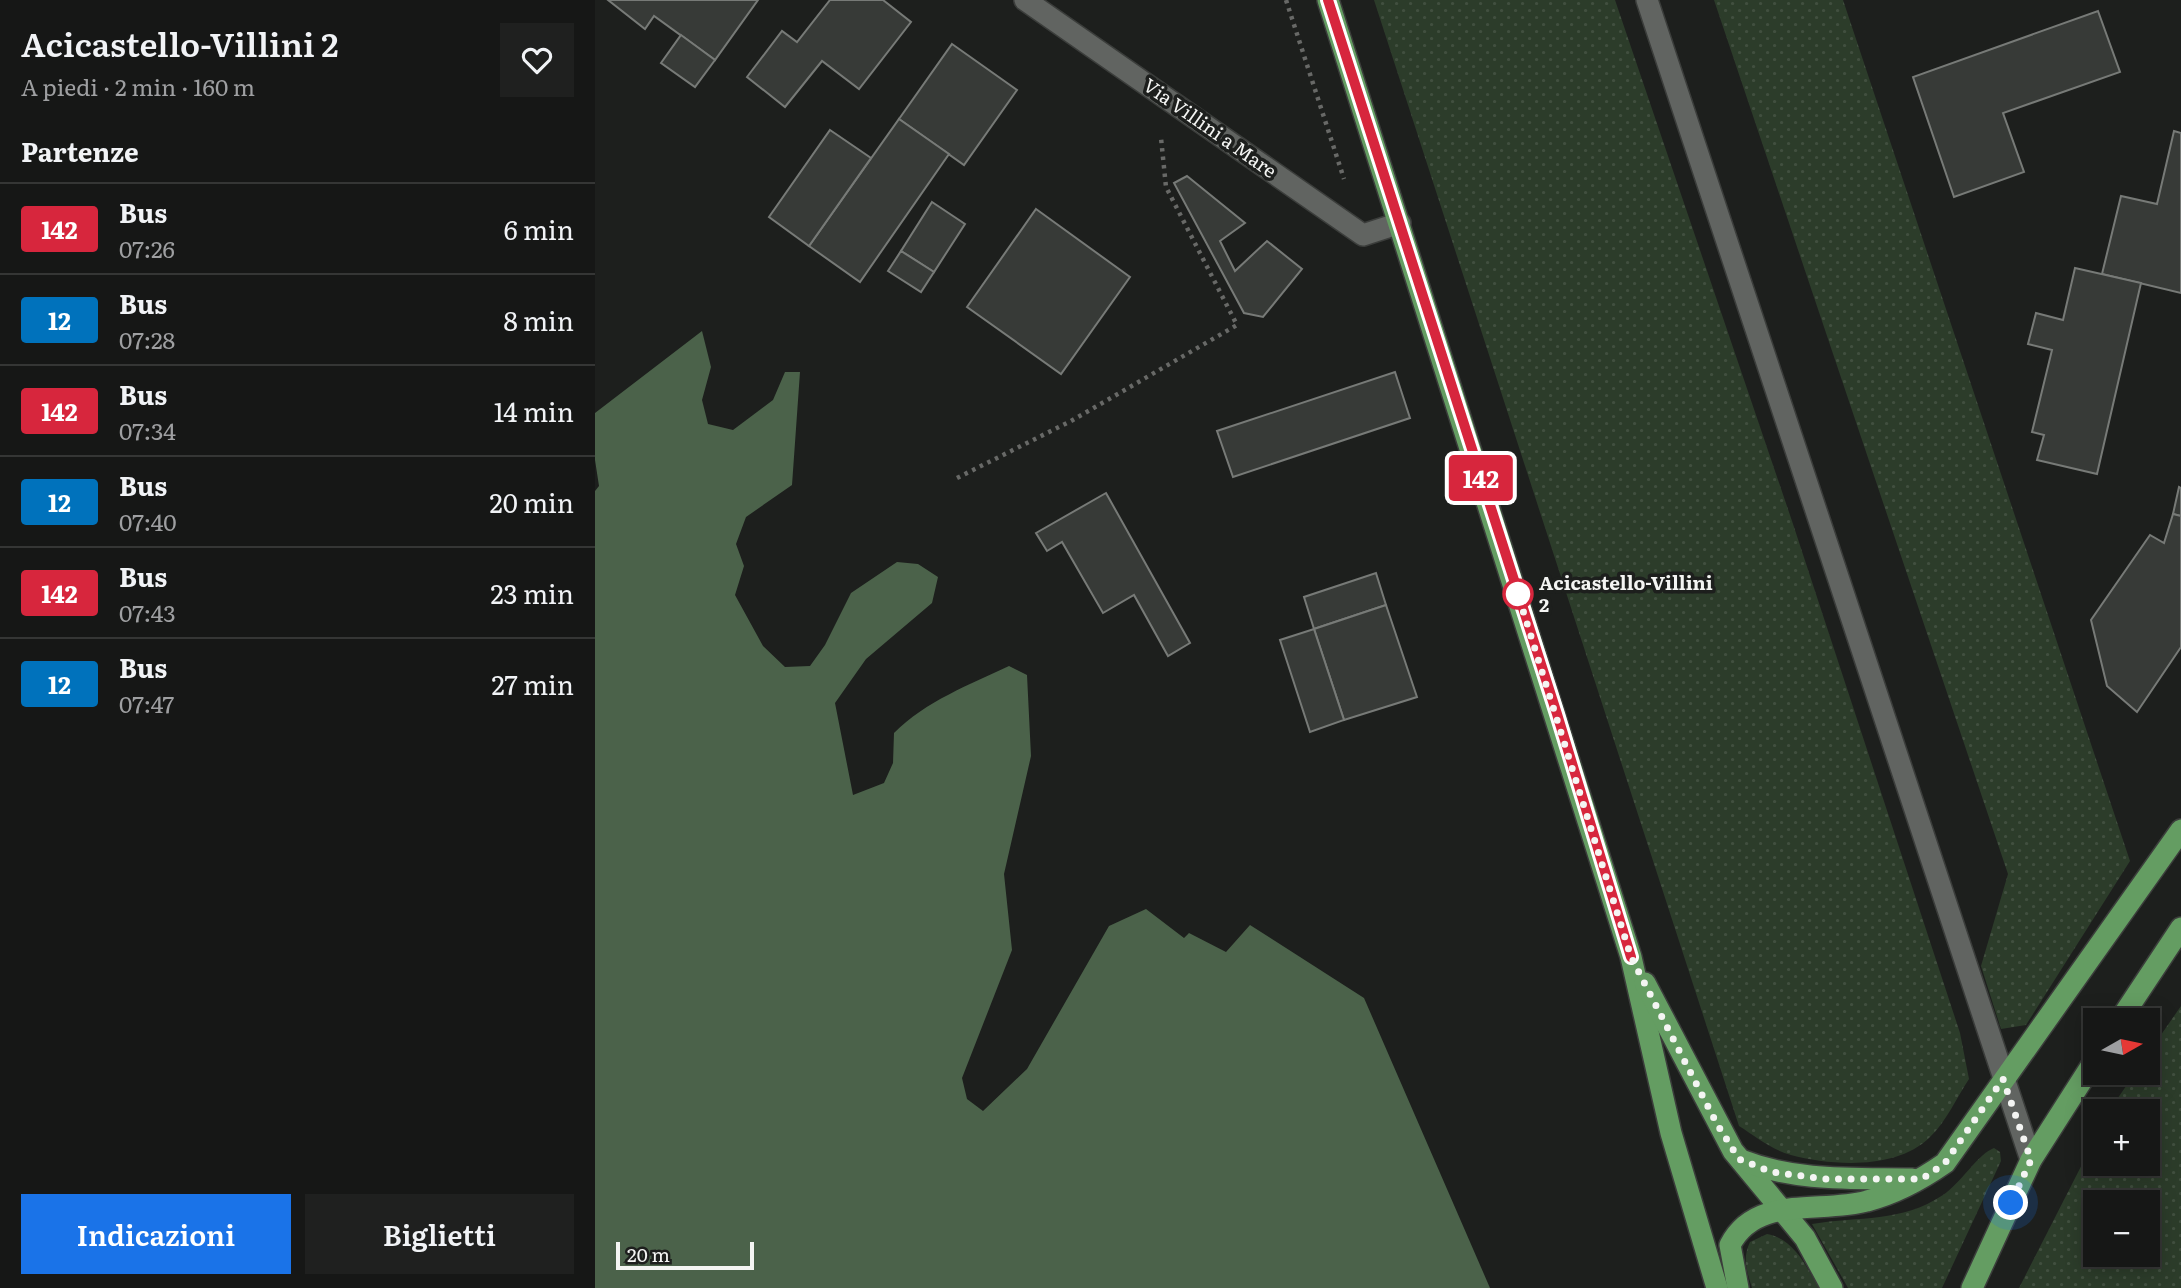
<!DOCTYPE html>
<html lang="it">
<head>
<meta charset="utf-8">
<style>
  body { margin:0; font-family:Literata,serif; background:#1f201f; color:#f1f3f6; height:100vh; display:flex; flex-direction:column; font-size:26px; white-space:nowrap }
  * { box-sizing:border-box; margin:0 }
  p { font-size:23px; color:#9e9fa1 }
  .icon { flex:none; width:38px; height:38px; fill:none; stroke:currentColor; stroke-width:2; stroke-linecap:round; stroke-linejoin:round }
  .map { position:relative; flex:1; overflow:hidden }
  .sheet { display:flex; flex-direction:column; background:#161716; width:595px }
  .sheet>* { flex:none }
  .badge { padding:0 14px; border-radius:5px; font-size:24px; line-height:46px }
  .needle { width:46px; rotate:81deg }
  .controls { position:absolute; left:1488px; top:1008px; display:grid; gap:14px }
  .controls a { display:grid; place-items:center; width:77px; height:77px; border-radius:0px; background:#161716; box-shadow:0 4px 18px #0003,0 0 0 2px #353635; font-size:35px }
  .scale { position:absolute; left:21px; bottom:18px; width:138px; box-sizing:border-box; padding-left:7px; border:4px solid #f4f5f3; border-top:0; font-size:19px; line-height:24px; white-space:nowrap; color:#f4f5f3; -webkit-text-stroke:5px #1d1f1d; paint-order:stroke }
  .you { position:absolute; width:35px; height:35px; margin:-18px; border:5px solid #fff; border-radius:50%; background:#1a73e8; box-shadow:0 0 0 10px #1a73e833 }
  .map>.badge { position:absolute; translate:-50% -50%; box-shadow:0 0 0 4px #fff }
  h2 { padding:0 21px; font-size:26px; line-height:63px }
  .round { display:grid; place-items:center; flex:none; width:74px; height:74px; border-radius:0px; background:#1f201f }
  .summary { display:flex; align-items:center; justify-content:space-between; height:119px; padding:0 21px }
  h1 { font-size:33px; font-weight:600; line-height:52px }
  .button { display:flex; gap:14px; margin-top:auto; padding:14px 21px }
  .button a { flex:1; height:80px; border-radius:0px; background:#1a73e8; color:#fff; font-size:28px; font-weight:600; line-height:80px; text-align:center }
  .button a+a { background:#1f201f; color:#f1f3f6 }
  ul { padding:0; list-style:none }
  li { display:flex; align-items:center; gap:21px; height:91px; padding:0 21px; border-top:2px solid #353635 }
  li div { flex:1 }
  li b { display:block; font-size:26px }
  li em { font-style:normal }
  li .badge { min-width:77px; font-weight:700; text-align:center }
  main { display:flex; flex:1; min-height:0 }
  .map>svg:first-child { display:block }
</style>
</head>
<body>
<main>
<section class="sheet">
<div class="summary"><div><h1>Acicastello-Villini 2</h1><p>A piedi · 2 min · 160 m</p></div><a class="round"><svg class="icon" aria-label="heart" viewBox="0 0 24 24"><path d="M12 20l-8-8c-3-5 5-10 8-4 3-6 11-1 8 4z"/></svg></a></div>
<h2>Partenze</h2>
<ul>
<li><span class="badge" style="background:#d7263d;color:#fff">142</span><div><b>Bus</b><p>07:26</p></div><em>6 min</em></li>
<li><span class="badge" style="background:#0072bc;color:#fff">12</span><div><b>Bus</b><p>07:28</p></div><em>8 min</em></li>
<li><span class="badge" style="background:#d7263d;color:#fff">142</span><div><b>Bus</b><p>07:34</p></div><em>14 min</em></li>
<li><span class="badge" style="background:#0072bc;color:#fff">12</span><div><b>Bus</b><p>07:40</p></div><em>20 min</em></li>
<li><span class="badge" style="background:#d7263d;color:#fff">142</span><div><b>Bus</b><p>07:43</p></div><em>23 min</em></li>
<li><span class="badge" style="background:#0072bc;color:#fff">12</span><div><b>Bus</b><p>07:47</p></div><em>27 min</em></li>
</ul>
<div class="button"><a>Indicazioni</a><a>Biglietti</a></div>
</section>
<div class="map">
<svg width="1586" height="1288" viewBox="0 0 1586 1288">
  <defs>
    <pattern id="green-dots" width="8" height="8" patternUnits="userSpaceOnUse" patternTransform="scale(1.75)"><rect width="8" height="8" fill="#2c3c2a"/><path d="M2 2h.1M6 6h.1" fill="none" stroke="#414f3f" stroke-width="1.8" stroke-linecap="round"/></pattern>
  </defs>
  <rect width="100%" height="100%" fill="#1d1f1d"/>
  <g fill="url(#green-dots)" fill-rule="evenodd">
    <path d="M779 0H1020L1197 521 1365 1033 1374 1079C1362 1097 1351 1122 1335 1137 1302 1170 1238 1166 1196 1155 1177 1150 1160 1136 1144 1126Z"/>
    <path d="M1119 0H1248L1535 861 1431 1025 1406 1029 1386 966 1413 874Z"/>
    <path d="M1586 1006V1288H1424L1500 1139V1164H1552V1111H1514L1540 1073H1552V1055ZM1552 1202V1255H1500V1202Z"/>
    <path d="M1399 1148 1405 1152 1406 1161 1347 1288H1253L1217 1224C1265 1216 1306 1223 1348 1195 1365 1184 1383 1154 1399 1148Z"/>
    <path d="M1172 1234C1199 1239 1211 1266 1224 1288H1157C1152 1271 1147 1259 1155 1242Z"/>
  </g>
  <path fill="#4b624a" d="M107 331 116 367 107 400 113 424 138 430 178 400 190 372H205L197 485 151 517 141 544 149 566 140 595 168 646 190 667 215 666 230 645 256 593 302 562 323 564 343 577 337 603 271 659 240 703 258 795 289 783 298 763 299 733C331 701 374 685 414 666L432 675 436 756 409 874 417 950 367 1078 372 1099 388 1111 432 1069 514 926 551 909 589 938 594 933 631 952 655 925 769 998 895 1288H0V491L4 486 0 460V413Z"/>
  <g fill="#373a37" stroke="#777a77" stroke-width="2">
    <path d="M13 0H163L120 60 59 16 50 29Z"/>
    <path d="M235 0H288L316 22 264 89 227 61 190 107 152 77 187 31 202 42Z"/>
    <path d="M1503 11 1525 72 1408 113 1429 172 1359 197 1318 77Z"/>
    <path d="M86 35 120 60 100 87 66 63Z"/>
    <path d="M357 44 422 90 369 165 304 119Z"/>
    <path d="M304 119 354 154 265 282 214 246Z"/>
    <path d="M235 130 276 158 214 246 174 217Z"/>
    <path d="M1579 131 1586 133V293L1507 274 1526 196 1562 204Z"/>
    <path d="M592 176 650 223 625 241 640 271 672 241 707 269 668 317 649 313 579 183Z"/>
    <path d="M337 202 370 224 339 272 306 251Z"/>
    <path d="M441 209 535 277 466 374 372 307Z"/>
    <path d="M306 251 339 272 326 292 293 271Z"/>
    <path d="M1480 268 1546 283 1502 474 1442 460 1449 435 1437 432 1457 350 1433 344 1441 313 1468 320Z"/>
    <path d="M800 372 815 418 638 477 622 431Z"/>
    <path d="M1584 487 1586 488V516L1578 514Z"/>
    <path d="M511 493 595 643 573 656 539 595 508 613 467 542 452 551 441 533Z"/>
    <path d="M1578 514 1586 516V647L1542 712 1512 686 1496 620 1555 535 1569 543Z"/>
    <path d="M781 573 791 605 719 629 709 597Z"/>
    <path d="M791 605 822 697 749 720 719 629Z"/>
    <path d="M719 629 749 720 715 732 685 640Z"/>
  </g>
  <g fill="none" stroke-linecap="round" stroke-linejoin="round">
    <g stroke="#3b3d3b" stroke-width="24">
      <g id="minor">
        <path d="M430 0 768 235 805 223"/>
        <path d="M1052 0 1436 1160"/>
      </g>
    </g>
    <g stroke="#3b3d3b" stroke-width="24">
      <g id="major">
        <path d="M733 0 1036 957 1076 1133 1122 1288"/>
        <path d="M1050 983 1138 1151 1210 1238 1237 1288"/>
        <path d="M1525 1020 1586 928"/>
        <path d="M1146 1160C1202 1182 1259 1178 1317 1179"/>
        <path d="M1143 1288 1135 1245C1161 1194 1226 1214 1272 1201 1300 1194 1327 1179 1350 1163L1586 830"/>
        <path d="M1377 1288 1436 1160 1500 1060"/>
      </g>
    </g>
    <g stroke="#686967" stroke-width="4.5" stroke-dasharray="3.5 5" stroke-linecap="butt">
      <path d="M691 0 749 179"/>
      <path d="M362 478 476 421 642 325 571 187 566 138"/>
    </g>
    <use href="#minor" stroke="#616461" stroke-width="21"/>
    <use href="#major" stroke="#649d62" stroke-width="21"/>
  </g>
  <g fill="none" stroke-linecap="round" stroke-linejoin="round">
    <g stroke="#fff" stroke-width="16">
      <path id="line" d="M733 0 962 714 1036 957"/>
    </g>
    <use href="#line" stroke="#d7263d" stroke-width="10"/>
    <path stroke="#f4f5f3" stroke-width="7" stroke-dasharray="0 12.6" d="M923 594 920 585 1036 957 1122 1124 1144 1159 1176 1172 1231 1179H1327L1350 1163 1408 1079 1436 1160 1416 1203"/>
  </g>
  <circle fill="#fff" stroke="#d7263d" stroke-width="3.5" cx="923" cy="594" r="14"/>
  <g text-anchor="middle" stroke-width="7" stroke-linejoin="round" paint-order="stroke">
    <g font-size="19" fill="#f4f5f3" stroke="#1d1f1d">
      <text transform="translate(615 128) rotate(35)" y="7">Via Villini a Mare</text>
    </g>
    <g font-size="19" font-weight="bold" fill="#f4f5f3" stroke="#1d1f1d" text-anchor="start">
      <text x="944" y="590">Acicastello-Villini<tspan x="944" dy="22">2</tspan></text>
    </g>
  </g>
</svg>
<div class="controls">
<a><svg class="needle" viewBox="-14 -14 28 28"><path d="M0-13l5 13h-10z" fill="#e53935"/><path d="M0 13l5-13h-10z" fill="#9e9fa1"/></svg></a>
<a>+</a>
<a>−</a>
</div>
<div class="scale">20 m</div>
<div class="you" style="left:1416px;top:1203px"></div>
<b class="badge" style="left:886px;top:478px;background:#d7263d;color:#fff">142</b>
</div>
</main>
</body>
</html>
